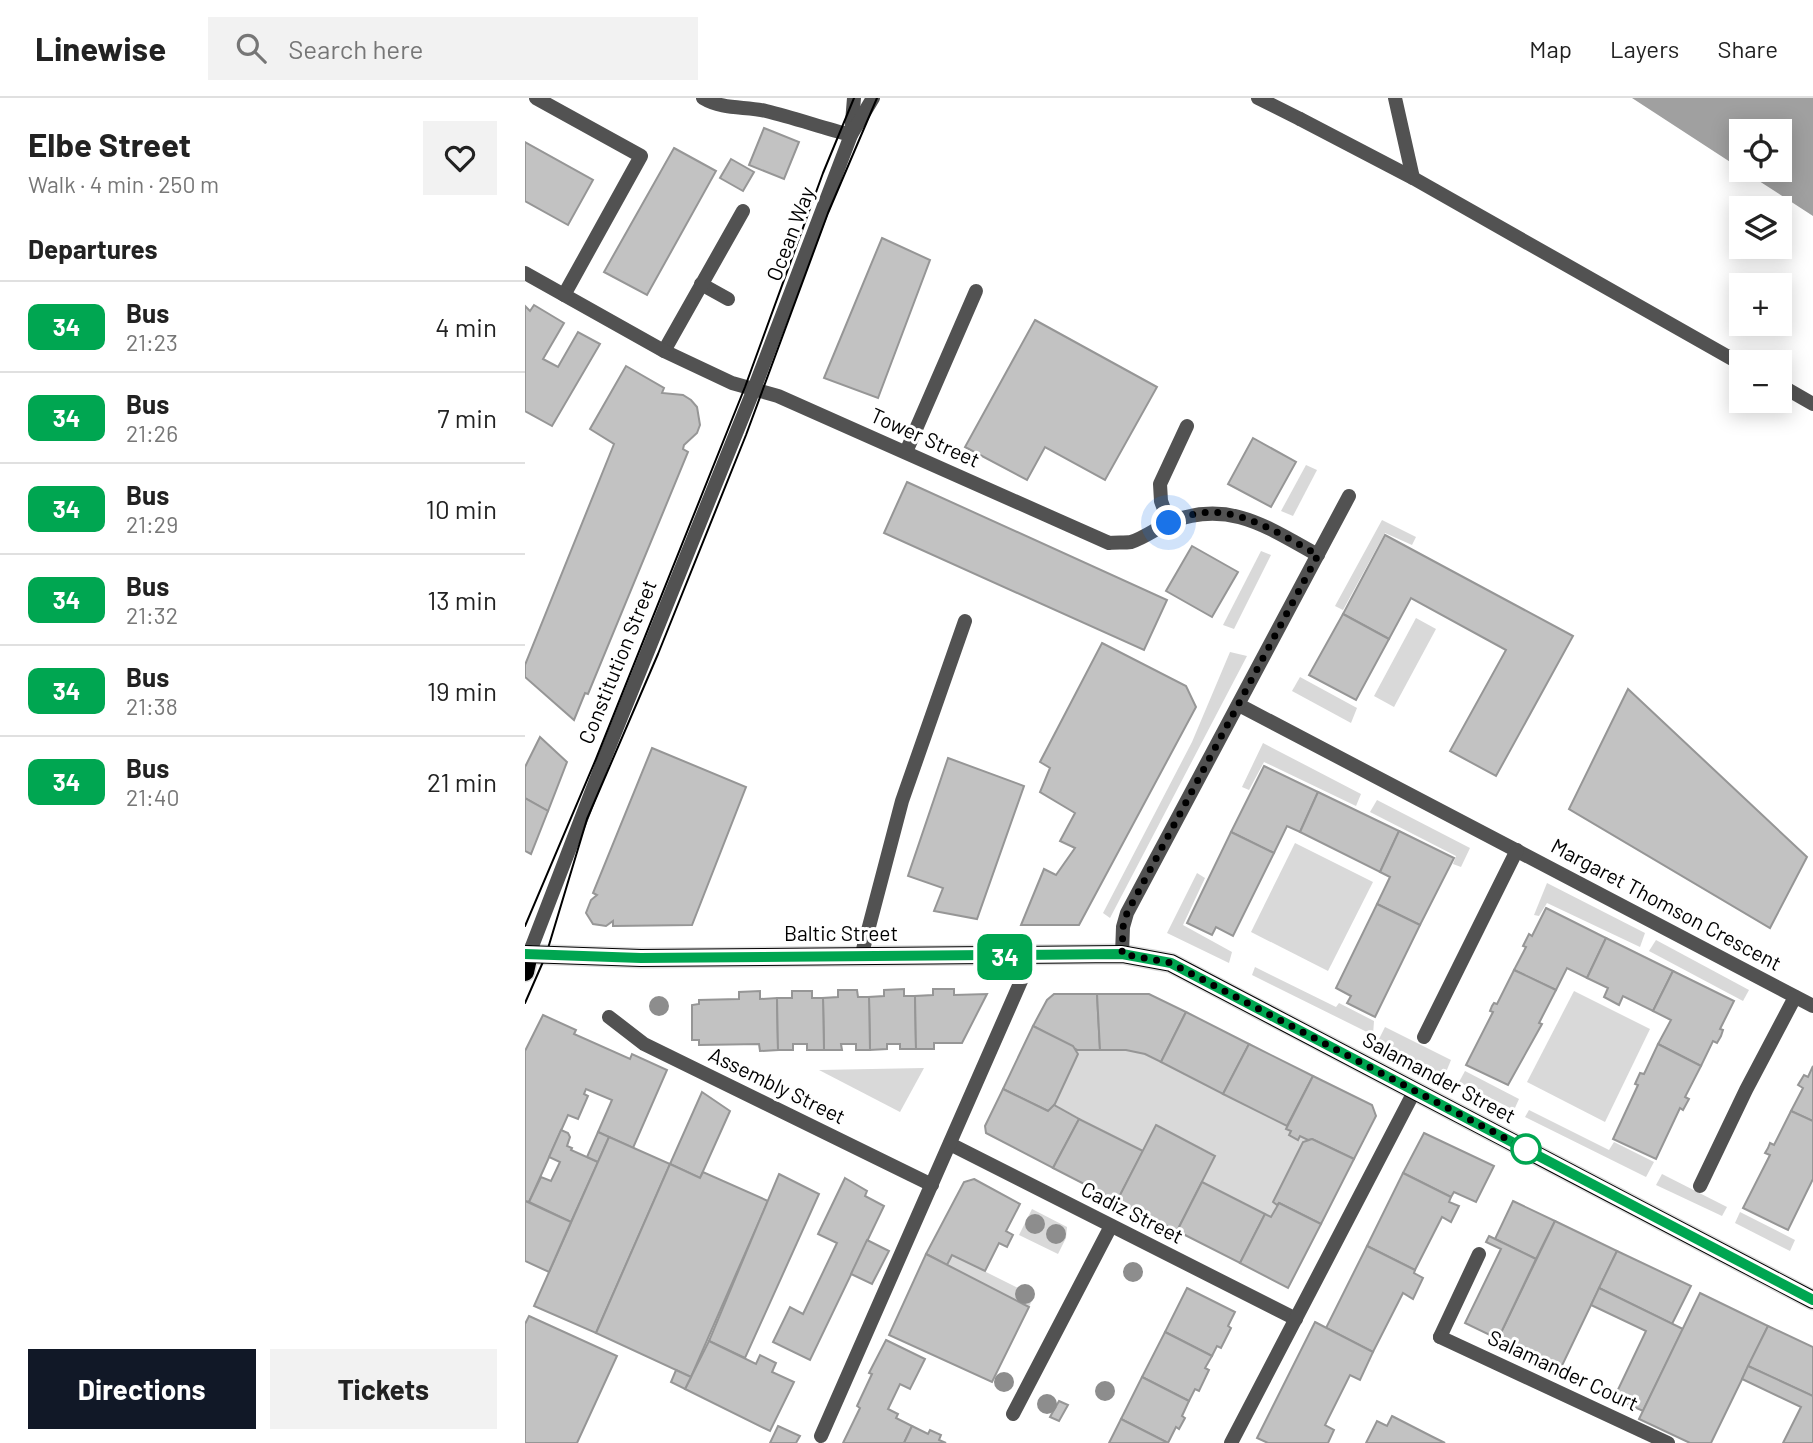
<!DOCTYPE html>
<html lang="en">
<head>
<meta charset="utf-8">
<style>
  body { margin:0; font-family:Barlow,sans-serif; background:#f2f2f2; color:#222; height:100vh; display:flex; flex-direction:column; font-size:26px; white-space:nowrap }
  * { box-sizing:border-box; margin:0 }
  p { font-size:23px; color:#767676 }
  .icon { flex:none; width:38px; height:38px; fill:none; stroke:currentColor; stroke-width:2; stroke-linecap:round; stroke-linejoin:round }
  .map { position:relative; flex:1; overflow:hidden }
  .drawer { display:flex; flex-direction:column; background:#fff; width:525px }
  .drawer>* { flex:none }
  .badge { padding:0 14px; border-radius:10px; font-size:24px; line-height:46px }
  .controls { position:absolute; left:1204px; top:21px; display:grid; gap:14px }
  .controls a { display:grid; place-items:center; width:63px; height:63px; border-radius:0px; background:#fff; box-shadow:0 4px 18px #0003; font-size:35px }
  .you { position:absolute; width:35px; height:35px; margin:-18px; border:5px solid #fff; border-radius:50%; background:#1a73e8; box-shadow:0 0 0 10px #1a73e833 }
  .map>.badge { position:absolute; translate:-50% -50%; box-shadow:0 0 0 4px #fff }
  h2 { padding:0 28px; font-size:26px; line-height:63px }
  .round { display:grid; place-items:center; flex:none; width:74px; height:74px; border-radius:0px; background:#f2f2f2 }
  .summary { display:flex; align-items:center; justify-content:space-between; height:119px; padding:0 28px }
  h1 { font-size:33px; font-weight:700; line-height:52px }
  .primary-button { display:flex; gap:14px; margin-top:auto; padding:14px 28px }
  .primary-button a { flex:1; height:80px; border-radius:0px; background:#111827; color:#fff; font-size:28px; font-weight:700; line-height:80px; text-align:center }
  .primary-button a+a { background:#f2f2f2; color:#222 }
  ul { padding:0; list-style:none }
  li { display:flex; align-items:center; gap:21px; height:91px; padding:0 28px; border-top:2px solid #e0e0e0 }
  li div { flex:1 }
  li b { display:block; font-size:26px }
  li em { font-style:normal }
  li .badge { min-width:77px; font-weight:700; text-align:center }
  header { display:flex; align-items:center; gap:42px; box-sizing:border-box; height:98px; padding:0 35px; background:#fff; border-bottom:2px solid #e0e0e0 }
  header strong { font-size:33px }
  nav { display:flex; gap:38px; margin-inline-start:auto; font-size:24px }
  .search { width:490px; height:63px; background:#f2f2f2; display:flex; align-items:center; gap:18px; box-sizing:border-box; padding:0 24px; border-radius:0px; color:#767676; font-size:26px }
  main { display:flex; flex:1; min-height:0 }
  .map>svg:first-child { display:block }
</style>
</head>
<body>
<header>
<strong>Linewise</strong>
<div class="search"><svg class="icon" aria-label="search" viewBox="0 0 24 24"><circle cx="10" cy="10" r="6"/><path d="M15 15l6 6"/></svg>Search here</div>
<nav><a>Map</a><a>Layers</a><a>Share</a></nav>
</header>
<main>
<section class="drawer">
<div class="summary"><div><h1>Elbe Street</h1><p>Walk · 4 min · 250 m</p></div><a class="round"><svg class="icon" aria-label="heart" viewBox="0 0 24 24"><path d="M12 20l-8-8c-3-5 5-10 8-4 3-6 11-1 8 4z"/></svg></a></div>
<h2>Departures</h2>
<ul>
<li><span class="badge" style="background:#00a651;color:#fff">34</span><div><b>Bus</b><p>21:23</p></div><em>4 min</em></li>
<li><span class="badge" style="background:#00a651;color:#fff">34</span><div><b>Bus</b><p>21:26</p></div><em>7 min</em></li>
<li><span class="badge" style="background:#00a651;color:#fff">34</span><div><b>Bus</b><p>21:29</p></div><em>10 min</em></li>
<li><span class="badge" style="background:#00a651;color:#fff">34</span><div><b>Bus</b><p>21:32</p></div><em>13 min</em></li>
<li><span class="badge" style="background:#00a651;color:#fff">34</span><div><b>Bus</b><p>21:38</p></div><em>19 min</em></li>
<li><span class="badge" style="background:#00a651;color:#fff">34</span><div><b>Bus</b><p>21:40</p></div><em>21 min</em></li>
</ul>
<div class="primary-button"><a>Directions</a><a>Tickets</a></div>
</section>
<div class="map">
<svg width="1288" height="1345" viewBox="0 0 1288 1345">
  <rect width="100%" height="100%" fill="#fff"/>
  <g fill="#d9d9d9">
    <path d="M781 367 792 372 768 418 756 413Z"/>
    <path d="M857 422 891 439 887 447 860 435 818 512 810 508Z"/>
    <path d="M736 453 746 457 709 531 698 527Z"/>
    <path d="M891 520 911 531 869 609 849 598Z"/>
    <path d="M705 554 722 558 585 820 578 815 667 644Z"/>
    <path d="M775 579 832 610 826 625 767 593Z"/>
    <path d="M738 645 836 696 831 708 739 664 724 692 717 689Z"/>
    <path d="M852 702 945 750 936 769 928 766 931 758 845 714Z"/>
    <path d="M770 745 848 784 803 873 726 834Z"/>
    <path d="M672 775 680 780 658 827 707 854 704 865 642 835Z"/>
    <path d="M1022 785 1120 835 1115 849 1022 805 1014 818 1009 817Z"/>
    <path d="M1131 842 1224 892 1218 903 1124 853Z"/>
    <path d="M730 869 811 909 814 905 849 923 848 937 727 877Z"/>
    <path d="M1049 893 1125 931 1080 1024 1002 984Z"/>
    <path d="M860 929 926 962 919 979 853 943Z"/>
    <path d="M552 952H601L620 956 762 1028 761 1031 766 1033 764 1038 773 1042 775 1038 783 1042 778 1045 748 1104 752 1107 746 1119 677 1084 690 1057 631 1027 618 1053 529 1007 553 957Z"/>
    <path d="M399 970 375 1014 294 972Z"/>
    <path d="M940 973 994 1001 989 1012 934 984Z"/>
    <path d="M1004 1012 1084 1052 1089 1044 1129 1064 1121 1079 1000 1019Z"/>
    <path d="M1137 1076 1202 1109 1197 1118 1131 1087Z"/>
    <path d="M507 1111 542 1129 541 1140 533 1156 494 1137Z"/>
    <path d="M1215 1114 1270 1142 1265 1153 1210 1125Z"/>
    <path d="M427 1157 509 1198 504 1209 422 1167Z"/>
  </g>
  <path fill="#a0a0a0" d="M1107 0H1288V118L1217 72H1255V33H1216V71Z"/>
  <g fill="#c2c2c2" stroke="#969696" stroke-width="2">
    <path d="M239 30 274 44 259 81 224 67Z"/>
    <path d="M0 44 68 82 43 127 0 103Z"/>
    <path d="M149 50 191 73 122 197 79 174Z"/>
    <path d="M206 61 229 74 218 93 195 80Z"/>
    <path d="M357 140 405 162 353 300 299 280Z"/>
    <path d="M9 207 39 225 18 261 33 269 53 234 75 246 27 328 0 313V208L5 213Z"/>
    <path d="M510 222 632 289 580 382 520 349 502 382 440 349Z"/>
    <path d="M101 268 139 290 137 295 158 297 166 302 172 309 175 327 172 335 159 347 158 351 163 354 63 596 60 595 49 622 0 579V567L89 346 65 331Z"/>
    <path d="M728 340 771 364 746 409 703 386Z"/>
    <path d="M382 384 642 502 619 552 359 435Z"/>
    <path d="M860 437 1048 538 971 678 925 653 981 552 886 500 864 541 818 516Z"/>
    <path d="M667 448 713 474 687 519 641 493Z"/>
    <path d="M818 516 864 541 831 602 784 577Z"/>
    <path d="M577 545 661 588 671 609 554 827H496L519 771 531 777 550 750 535 743 550 715 515 694 525 670 515 664Z"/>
    <path d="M1103 591 1282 759 1245 830 1044 711Z"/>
    <path d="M15 639 42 664 23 713 0 700V669Z"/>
    <path d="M127 650 221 689 167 827 88 828V823L81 828 68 826 61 815 66 802 72 797 68 795Z"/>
    <path d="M423 660 499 688 452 821 409 813 418 790 383 778Z"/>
    <path d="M739 668 793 694 775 734 762 728 749 755 706 734Z"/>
    <path d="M793 694 874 733 855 774 775 734Z"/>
    <path d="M0 700 23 713 6 756 0 753Z"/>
    <path d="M874 733 929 760 895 827 852 806 865 779 855 774Z"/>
    <path d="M706 734 749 755 708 838 691 829 687 837 662 825Z"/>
    <path d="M852 806 895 827 850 919 822 905 826 898 811 890Z"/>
    <path d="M1021 810 1081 840 1062 880 1042 870 1031 892 989 872 1001 849 998 848 1004 836 1007 838Z"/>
    <path d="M1081 840 1148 873 1128 913 1098 898 1094 907 1079 899 1083 890 1062 880Z"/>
    <path d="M989 872 1031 892 1014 925 1017 926 983 987 941 967 968 914 965 913 967 908 969 905 972 906Z"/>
    <path d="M1148 873 1209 903 1195 931 1198 932 1196 938 1192 945 1188 943 1176 968 1133 946 1146 922 1128 913Z"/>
    <path d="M379 891V898H390L391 951H375V946H362V951L345 952 344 899 359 898V892Z"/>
    <path d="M408 891H429V897L462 896 437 945H409V951H391L390 898 408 897Z"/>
    <path d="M313 892H332L333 899H344L345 952H331V946H316L317 952H299L298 900 313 899Z"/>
    <path d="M235 893V901L252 900 253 952 235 953 234 946 174 947V942H167V907L174 906V902L214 901V894Z"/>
    <path d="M267 893H287V900H298L299 952H282V946H268V952H253L252 900H267Z"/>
    <path d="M529 896H572L575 952H552L508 928 522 902Z"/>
    <path d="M572 896H624L661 914 636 964 620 956 601 952H575Z"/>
    <path d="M661 914 724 946 698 996 636 964Z"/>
    <path d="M18 917 51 932 49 936 105 961 107 956 142 972 108 1050 73 1034 87 1002 61 991 59 996 63 998 53 1021 43 1017 4 1104 0 1103V953Z"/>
    <path d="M508 928 548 948 553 956 528 1010 523 1013 478 991Z"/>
    <path d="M724 946 788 978 762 1028 698 996Z"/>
    <path d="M1133 946 1176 968 1160 999 1164 1001 1158 1012 1155 1010 1131 1061 1088 1041 1113 987 1110 986 1115 975 1119 976Z"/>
    <path d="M1288 968V1023L1266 1013 1278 990 1273 987 1279 977 1283 979Z"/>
    <path d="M788 978 847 1007 851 1018 829 1061 787 1041 783 1042 775 1038 773 1042 764 1037 766 1033 761 1031Z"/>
    <path d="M478 991 523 1013 529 1007 554 1021 528 1070 461 1035 460 1028Z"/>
    <path d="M177 994 205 1013 175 1080 145 1066Z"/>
    <path d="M1266 1013 1288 1023V1081L1263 1132 1218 1110 1245 1057 1240 1055 1243 1050 1245 1045 1249 1047Z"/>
    <path d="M554 1021 618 1053 592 1103 528 1070Z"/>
    <path d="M631 1027 690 1058 652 1133 592 1103Z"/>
    <path d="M36 1032 43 1035 45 1039 42 1048 47 1050 46 1052 73 1064 46 1124 4 1104 16 1079 26 1083 35 1064 24 1059Z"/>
    <path d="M73 1034 84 1039 73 1064 62 1059Z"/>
    <path d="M899 1035 969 1068 951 1104 929 1094 926 1099 878 1075Z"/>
    <path d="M84 1039 145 1066 71 1235 9 1208Z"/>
    <path d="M787 1041 829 1061 796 1126 754 1105 752 1107 748 1104 778 1044Z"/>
    <path d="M145 1066 175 1080 178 1074 243 1103 166 1279 71 1235Z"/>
    <path d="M878 1075 926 1099 924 1104 934 1108 926 1124 917 1119 890 1172 842 1148Z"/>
    <path d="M254 1076 294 1096 220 1260 184 1243Z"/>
    <path d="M320 1080 342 1093 340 1098 359 1108 285 1262 248 1244 265 1209 278 1216 312 1145 293 1136Z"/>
    <path d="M449 1081 495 1106 481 1133 488 1137 482 1149 474 1145 460 1173 427 1157 422 1167 401 1156 439 1084Z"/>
    <path d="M677 1084 740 1116 715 1165 652 1133Z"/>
    <path d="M0 1103 46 1124 24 1174 0 1163Z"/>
    <path d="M988 1103 1030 1123 1011 1161 970 1141Z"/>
    <path d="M754 1105 796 1126 763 1190 715 1165 740 1116 746 1119Z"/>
    <path d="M1030 1123 1092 1153 1032 1278 969 1249Z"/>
    <path d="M964 1138 1011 1161 973 1241 940 1225 976 1151 961 1144Z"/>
    <path d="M342 1142 364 1153 347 1186 326 1176Z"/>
    <path d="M842 1148 890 1172 889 1175 898 1180 888 1201 878 1195 848 1254 801 1230Z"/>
    <path d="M1092 1153 1166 1188 1147 1226 1074 1190Z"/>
    <path d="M401 1156 504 1209 467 1284 364 1237Z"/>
    <path d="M662 1190 710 1214 703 1228 706 1230 696 1250 692 1248 687 1258 640 1234Z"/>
    <path d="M1074 1190 1158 1231 1118 1313 1089 1300 1121 1233 1066 1207Z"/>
    <path d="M1175 1195 1243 1228 1186 1345H1165L1114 1321Z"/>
    <path d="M4 1218 92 1258 52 1345H0V1226Z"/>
    <path d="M790 1224 848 1254 835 1282 825 1277 800 1327 809 1332 803 1345H743L732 1340Z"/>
    <path d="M1243 1228 1288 1249V1298L1223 1268Z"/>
    <path d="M640 1234 687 1258 680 1270 684 1272 674 1293 670 1291 664 1303 617 1279Z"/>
    <path d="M361 1242 400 1261 385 1291 375 1286 363 1311 373 1316 371 1320 387 1328 379 1345H318L335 1310 332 1308 347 1276 344 1275Z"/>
    <path d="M184 1243 231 1266 235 1257 251 1265 247 1274 269 1284 245 1333 160 1291Z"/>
    <path d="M1223 1268 1288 1298V1345H1258L1276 1309 1217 1281Z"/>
    <path d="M151 1272 166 1279 160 1291 146 1284Z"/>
    <path d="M617 1279 664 1303 657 1318 660 1320 654 1331 651 1329 643 1345 596 1321Z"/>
    <path d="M534 1303 543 1307 534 1323 525 1319Z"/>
    <path d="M867 1318 906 1338 920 1345H841L852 1323 862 1328Z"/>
    <path d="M596 1321 643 1345H584Z"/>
    <path d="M253 1328 275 1338 271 1345H245Z"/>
    <path d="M387 1328 403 1336 405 1332 416 1337 414 1342 421 1345H379Z"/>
  </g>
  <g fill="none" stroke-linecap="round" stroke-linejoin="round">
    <g stroke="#dbdbdb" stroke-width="21">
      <g id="primary">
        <path d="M0 856 116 860 597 856 646 865 1288 1202"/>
        <path d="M0 874 4 856"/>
      </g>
    </g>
    <g stroke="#525252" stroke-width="14">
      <path d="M11 0 116 58 39 197"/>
      <path d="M870 0 888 80"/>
      <path d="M775 21 888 80 1216 266"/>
      <path d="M176 186 203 201"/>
      <path d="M139 253 218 113"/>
      <path d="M1255 287 1288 306"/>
      <path d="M381 354 451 193"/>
      <path d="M644 425 636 403 635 386 662 328"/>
      <path d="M336 859 377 703 440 523"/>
      <path d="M915 1239 954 1156"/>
      <path d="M488 1316 586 1128"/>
    </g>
    <g stroke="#525252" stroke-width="14">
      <path d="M178 0C198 12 220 8 241 13 270 20 298 30 326 37L329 0"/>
      <path d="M733 0 775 21"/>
      <path d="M0 175 139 253 207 285 253 298 584 445C591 444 599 445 606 444 619 440 632 430 645 424 704 401 742 429 793 457"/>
      <path d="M714 607 1288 908"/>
      <path d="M4 856 78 664 229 291 326 37 348 0"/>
      <path d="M597 856 598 829 602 815 824 398"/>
      <path d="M84 919 119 946 407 1087"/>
      <path d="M899 939 992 752"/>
      <path d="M425 1046 771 1221"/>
      <path d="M1175 1088 1221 992 1270 899"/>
      <path d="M915 1239 1143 1345"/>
      <path d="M296 1338 507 858"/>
      <path d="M706 1345 890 992"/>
    </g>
    <use href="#primary" stroke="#000" stroke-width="18"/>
    <g stroke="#000" stroke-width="2">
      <path d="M0 828 71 661 220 289 298 75 329 0"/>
      <path d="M0 905 21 857 62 721 133 556 221 337 303 115 352 0"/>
    </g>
  </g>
  <g fill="#8d8d8d">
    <circle cx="134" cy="908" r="10"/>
    <circle cx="510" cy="1126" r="10"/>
    <circle cx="531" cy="1136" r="10"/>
    <circle cx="608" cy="1174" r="10"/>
    <circle cx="500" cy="1196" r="10"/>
    <circle cx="479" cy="1284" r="10"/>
    <circle cx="580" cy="1293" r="10"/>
    <circle cx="522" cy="1306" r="10"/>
  </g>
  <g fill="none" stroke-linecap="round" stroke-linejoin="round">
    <g stroke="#fff" stroke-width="16">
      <path id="line" d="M0 856 116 860 597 856 646 865 1288 1202"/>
    </g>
    <use href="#line" stroke="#00a651" stroke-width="10"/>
    <path stroke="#000" stroke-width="7" stroke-dasharray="0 12.6" d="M644 425C652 422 661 418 670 416 714 407 756 437 793 457L602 815 598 829 597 856 646 865 1001 1051"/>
  </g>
  <circle fill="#fff" stroke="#00a651" stroke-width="3.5" cx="1001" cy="1051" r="14"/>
  <g text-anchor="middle" stroke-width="6" stroke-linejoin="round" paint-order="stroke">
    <g font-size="21" fill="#000" stroke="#fff">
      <text transform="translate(266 136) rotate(-69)" y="7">Ocean Way</text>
      <text transform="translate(400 340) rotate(24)" y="7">Tower Street</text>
      <text transform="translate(93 564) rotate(-68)" y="7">Constitution Street</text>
      <text transform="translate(1141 807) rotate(28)" y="7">Margaret Thomson Crescent</text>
      <text x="316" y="843">Baltic Street</text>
      <text transform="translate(914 980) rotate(28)" y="7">Salamander Street</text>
      <text transform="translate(252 988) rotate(26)" y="7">Assembly Street</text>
      <text transform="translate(607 1115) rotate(27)" y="7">Cadiz Street</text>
      <text transform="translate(1038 1273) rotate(25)" y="7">Salamander Court</text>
    </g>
  </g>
</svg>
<div class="controls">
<a><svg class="icon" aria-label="locate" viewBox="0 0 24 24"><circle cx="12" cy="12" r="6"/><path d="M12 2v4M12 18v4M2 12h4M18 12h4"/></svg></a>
<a><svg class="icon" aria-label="layers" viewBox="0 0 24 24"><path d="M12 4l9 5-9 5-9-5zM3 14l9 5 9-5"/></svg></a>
<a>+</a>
<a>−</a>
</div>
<div class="you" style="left:644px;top:425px"></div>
<b class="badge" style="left:480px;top:859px;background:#00a651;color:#fff">34</b>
</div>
</main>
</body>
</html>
